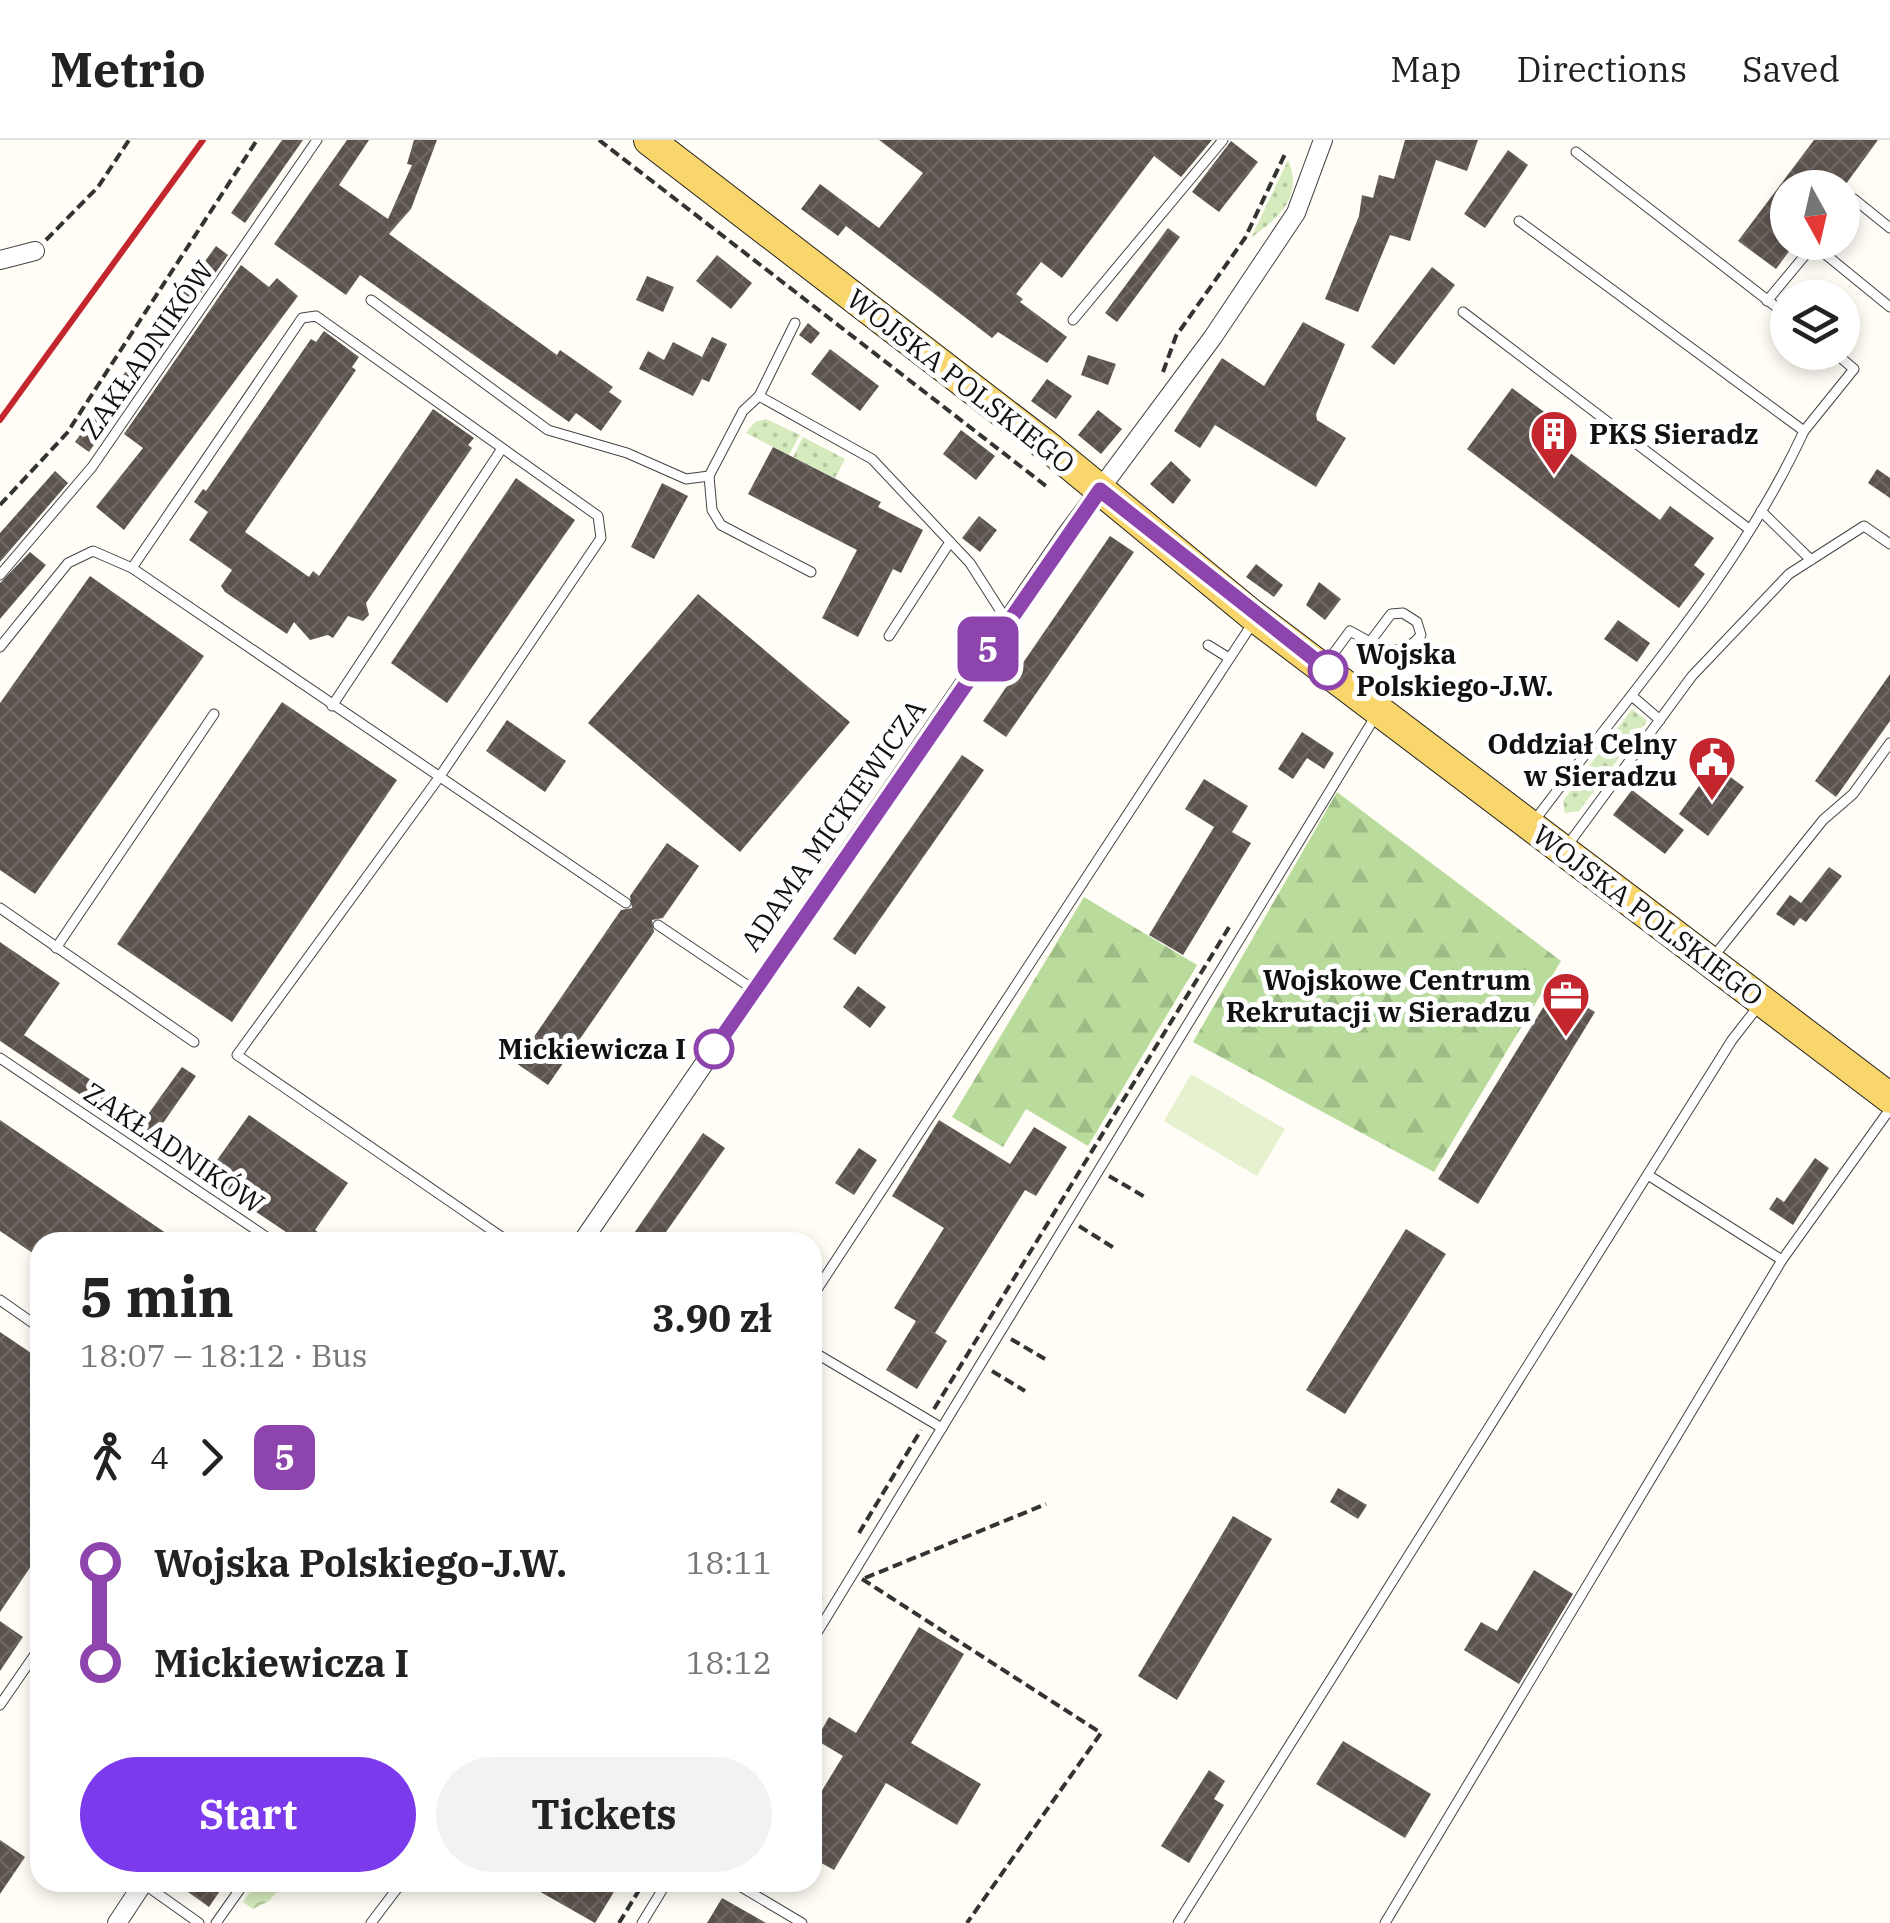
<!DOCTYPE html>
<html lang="en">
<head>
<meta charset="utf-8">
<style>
  body { margin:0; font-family:"IBM Plex Serif",serif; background:#f2f2f2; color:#222; height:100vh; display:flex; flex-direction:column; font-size:38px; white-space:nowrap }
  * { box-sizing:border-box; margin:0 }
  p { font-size:32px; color:#767676 }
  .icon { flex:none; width:55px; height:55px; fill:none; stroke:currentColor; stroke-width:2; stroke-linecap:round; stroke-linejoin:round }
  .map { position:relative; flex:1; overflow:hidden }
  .drawer { position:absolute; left:30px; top:1092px; width:792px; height:660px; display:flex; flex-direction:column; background:#fff; border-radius:30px; box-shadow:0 5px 15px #0003 }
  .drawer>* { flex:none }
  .badge { padding:0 20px; border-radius:15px; font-size:35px; line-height:65px }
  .needle { width:65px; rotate:172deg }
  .fabs { position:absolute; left:1770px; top:30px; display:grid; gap:20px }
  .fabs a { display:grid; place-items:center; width:90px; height:90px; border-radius:50%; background:#fff; box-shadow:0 5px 15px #0003; font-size:50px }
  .map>.badge { position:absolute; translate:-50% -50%; box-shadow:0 0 0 5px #fff }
  .legs { display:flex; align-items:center; gap:15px; height:110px; padding:0 50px; font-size:32px }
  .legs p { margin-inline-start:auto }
  .head { display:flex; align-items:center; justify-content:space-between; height:170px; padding:0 50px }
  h1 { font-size:55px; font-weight:700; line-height:75px }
  .action { display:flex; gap:20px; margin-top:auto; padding:20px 50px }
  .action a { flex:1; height:115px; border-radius:60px; background:#7c3aed; color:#fff; font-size:40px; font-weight:700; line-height:115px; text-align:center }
  .action a+a { background:#f2f2f2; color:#222 }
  ul { padding:0 50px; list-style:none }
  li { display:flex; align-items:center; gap:35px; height:100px; font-size:38px }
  li i { display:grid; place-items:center; width:15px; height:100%; margin:0 12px; background:currentColor }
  li i::after { content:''; width:25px; height:25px; margin:-12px; border:8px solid; border-radius:50%; background:#fff }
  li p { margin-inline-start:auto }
  li:first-child i { background:linear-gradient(#0000 50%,currentColor 0) }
  li:last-child i { background:linear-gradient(currentColor 50%,#0000 0) }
  header { display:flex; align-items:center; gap:60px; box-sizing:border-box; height:140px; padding:0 50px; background:#fff; border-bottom:2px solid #e0e0e0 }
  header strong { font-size:48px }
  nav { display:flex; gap:55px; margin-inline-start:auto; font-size:35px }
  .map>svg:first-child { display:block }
</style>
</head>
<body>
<header>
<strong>Metrio</strong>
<nav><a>Map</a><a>Directions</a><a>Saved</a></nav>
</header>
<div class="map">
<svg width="1890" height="1783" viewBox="0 0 1890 1783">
  <defs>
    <pattern id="grass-dots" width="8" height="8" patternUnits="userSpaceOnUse" patternTransform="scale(2.5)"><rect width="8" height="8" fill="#d5ebbd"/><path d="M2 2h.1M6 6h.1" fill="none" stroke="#b6c8a1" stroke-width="1.8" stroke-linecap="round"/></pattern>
    <pattern id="forest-firs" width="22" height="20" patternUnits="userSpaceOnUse" patternTransform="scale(2.5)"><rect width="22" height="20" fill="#b9dc9c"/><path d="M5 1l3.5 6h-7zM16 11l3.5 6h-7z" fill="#9ebc85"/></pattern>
    <pattern id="park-crowns" width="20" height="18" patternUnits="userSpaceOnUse" patternTransform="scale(2.5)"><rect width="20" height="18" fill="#d5ebbd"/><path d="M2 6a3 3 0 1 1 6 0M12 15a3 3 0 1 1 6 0" fill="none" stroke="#b6c8a1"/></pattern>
    <pattern id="building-cross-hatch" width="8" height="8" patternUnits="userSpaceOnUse" patternTransform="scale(2.5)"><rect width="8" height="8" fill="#5a524d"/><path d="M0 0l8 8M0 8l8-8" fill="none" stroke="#6d6662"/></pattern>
  </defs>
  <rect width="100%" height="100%" fill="#fffdf5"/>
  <g fill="url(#grass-dots)">
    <path d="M1288 20C1304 57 1279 77 1251 98Z"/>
    <path d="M766 279 800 295 789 315 746 293 755 282Z"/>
    <path d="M803 297 845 319 835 338 793 317Z"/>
    <path d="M1632 569 1647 581 1579 671 1565 673 1563 661Z"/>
  </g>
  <g fill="url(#forest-firs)">
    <path d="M1337 652 1561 821 1434 1032 1193 902Z"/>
    <path d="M1084 757 1197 825 1088 1006 1026 969 1003 1007 952 977Z"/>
  </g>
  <path fill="url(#park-crowns)" d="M257 1742H284V1743L269 1761 253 1769 243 1762Z"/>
  <path fill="#e6f2cf" d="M1191 934 1285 989 1257 1036 1164 981Z"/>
  <g fill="url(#building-cross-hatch)">
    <path d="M282 0H303L245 83 231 73Z"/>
    <path d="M347 0H369L339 45 388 79 412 25 407 24 414 0H437L411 69 389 94 557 215 560 210 613 247 609 252 622 261 601 291 576 273 569 282 360 135 346 155 274 104Z"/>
    <path d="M879 0H1212L1181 37 1154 16 1062 138 1041 122 1016 154 1023 159 1020 162 1067 197 1047 223 998 192 992 198 846 86 838 96 801 69 820 44 879 88 923 33Z"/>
    <path d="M1405 0H1478L1467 31 1436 20 1410 101 1390 95 1358 172 1325 159 1359 76 1362 55 1373 58 1379 35 1394 39Z"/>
    <path d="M1814 0H1878L1843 48H1788V102H1796L1776 129 1738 101Z"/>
    <path d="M1231 1 1258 22 1219 72 1192 52Z"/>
    <path d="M1508 10 1528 25 1485 88 1464 74Z"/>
    <path d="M1168 88 1180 97 1117 182 1105 173Z"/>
    <path d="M216 106 228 115 89 312 75 302Z"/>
    <path d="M717 115 752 143 731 169 696 141Z"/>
    <path d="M241 125 269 147 277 138 298 156 124 390 96 367 143 308 124 294Z"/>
    <path d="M1432 127 1455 145 1394 225 1371 207Z"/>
    <path d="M647 136 674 147 663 172 636 160Z"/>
    <path d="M1303 182 1345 204 1316 274 1317 280 1346 298 1316 347 1215 285 1200 308 1174 291 1222 218 1264 246Z"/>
    <path d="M808 183 820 193 811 204 799 195Z"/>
    <path d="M324 191 359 217 352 227 356 230 245 392 309 437 313 431 319 436 433 269 474 298 468 305 472 308 366 463 369 475 363 481 348 476 333 498 328 495 310 500 294 482 287 494 225 452 221 446 232 430 189 400 208 372 194 362 203 349 206 351 311 199 316 202Z"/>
    <path d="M712 197 727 204 709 242 702 239 693 256 639 229 648 211 664 220 673 202 702 217Z"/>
    <path d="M830 209 879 246 860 271 811 234Z"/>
    <path d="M1088 215 1116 224 1108 245 1081 235Z"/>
    <path d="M1047 239 1072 256 1056 279 1031 261Z"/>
    <path d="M1512 248 1559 283 1549 297 1660 380 1670 366 1714 398 1694 425 1705 434 1679 468 1467 309Z"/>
    <path d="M1098 270 1122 289 1101 314 1078 295Z"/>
    <path d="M961 290 995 316 976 340 943 314Z"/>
    <path d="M773 307 881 362 878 367 923 390 901 433 893 429 858 497 822 478 857 410 748 354Z"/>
    <path d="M1171 321 1191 340 1173 364 1150 344Z"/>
    <path d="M1877 329 1890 338V358L1868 343Z"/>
    <path d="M55 331 68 343 0 422V393Z"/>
    <path d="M516 338 575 380 447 563 391 523Z"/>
    <path d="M662 343 688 356 654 419 631 407Z"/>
    <path d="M979 376 997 390 980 412 962 398Z"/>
    <path d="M1110 396 1134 412 1006 597 983 581Z"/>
    <path d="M30 412 46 425 0 479V443Z"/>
    <path d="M1256 424 1283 445 1274 457 1246 437Z"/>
    <path d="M90 436 204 516 35 754 0 730V563Z"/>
    <path d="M1319 442 1341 459 1325 480 1306 465Z"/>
    <path d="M698 454 850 582 740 712 588 583Z"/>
    <path d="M1618 480 1650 503 1637 522 1604 499Z"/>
    <path d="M1890 534V581L1836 657 1815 641Z"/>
    <path d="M282 562 397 640 232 882 117 804Z"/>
    <path d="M507 580 566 621 545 652 486 611Z"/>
    <path d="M1302 592 1334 613 1324 629 1307 618 1293 639 1278 629Z"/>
    <path d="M962 615 984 630 855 815 833 799Z"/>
    <path d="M1714 625 1744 647 1708 696 1679 674Z"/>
    <path d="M1204 639 1248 666 1232 692 1251 703 1183 815 1149 795 1214 687 1185 669Z"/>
    <path d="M1632 650 1684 690 1665 714 1613 675Z"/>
    <path d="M667 703 699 726 663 778 652 780 654 792 548 945 516 923 621 770 632 768 630 756Z"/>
    <path d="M1829 727 1842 736 1806 782 1800 778 1794 786 1776 774 1790 755 1801 763Z"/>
    <path d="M0 802 60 843 24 895 146 977 182 927 196 936 161 986 215 1023 249 975 348 1043 315 1090 319 1093 313 1102H301L0 901Z"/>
    <path d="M858 846 886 867 870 888 843 867Z"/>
    <path d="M1555 848 1595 872 1478 1064 1438 1039Z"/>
    <path d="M0 980 179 1102H40V1118L0 1091Z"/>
    <path d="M939 980 1010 1024 1034 987 1067 1007 1036 1056 1025 1050 935 1193 947 1201 917 1249 886 1230 916 1181 894 1168 944 1088 892 1056Z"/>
    <path d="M703 993 725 1008 659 1102H628Z"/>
    <path d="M859 1008 877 1020 854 1055 835 1043Z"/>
    <path d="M1815 1018 1829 1028 1793 1085 1769 1069 1777 1057 1784 1062Z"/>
    <path d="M1406 1089 1446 1114 1345 1274 1306 1250Z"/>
    <path d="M0 1192 40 1219V1413L0 1472Z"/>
    <path d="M1338 1348 1367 1365 1358 1379 1330 1362Z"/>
    <path d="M1233 1376 1272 1399 1177 1560 1138 1536Z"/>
    <path d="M1534 1430 1573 1454 1519 1544 1464 1510 1481 1482 1497 1491Z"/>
    <path d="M0 1481 23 1497 0 1531Z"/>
    <path d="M919 1487 964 1514 911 1603 981 1644 957 1685 886 1643 834 1730 812 1718V1667L843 1616 816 1600 829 1577 856 1593Z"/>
    <path d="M1343 1601 1431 1654 1405 1698 1316 1644Z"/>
    <path d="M1209 1630 1225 1641 1214 1659 1224 1665 1189 1723 1161 1706Z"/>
    <path d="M0 1700 25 1717 0 1754Z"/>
    <path d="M174 1742H226L209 1767Z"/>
    <path d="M523 1742H620L595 1783Z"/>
    <path d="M722 1758 766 1783H707Z"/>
  </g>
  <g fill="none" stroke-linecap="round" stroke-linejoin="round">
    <g stroke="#444" stroke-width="11">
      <g id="service">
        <path d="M1576 12 1788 176"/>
        <path d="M1842 72 1854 59 1890 88"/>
        <path d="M1519 81 1804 291C1738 434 1629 554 1535 680"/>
        <path d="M1814 105 1890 167"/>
        <path d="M371 160 548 290 627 313 686 339 709 336 743 271 759 256 872 319 970 423 1007 481"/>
        <path d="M1767 161 1816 102"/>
        <path d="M1463 172 1749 389"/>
        <path d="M1073 180 1223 0"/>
        <path d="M759 256 795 183"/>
        <path d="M1804 291 1854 229 1834 212"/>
        <path d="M709 336 712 370 721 385 811 432"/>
        <path d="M1761 371 1811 420"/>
        <path d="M0 435 92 327 317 0"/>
        <path d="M889 496 950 402"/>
        <path d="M1208 505 1229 518"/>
        <path d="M0 507 68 423 93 411 132 428"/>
        <path d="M1325 525 1350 491C1378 506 1398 523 1421 495L1417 482 1403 473 1391 474 1370 502"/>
        <path d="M1632 556 1660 580"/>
        <path d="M332 566 501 310"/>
        <path d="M1567 706 1692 536 1789 434 1864 386 1890 404"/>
        <path d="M0 768 194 902"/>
        <path d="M658 785 753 849"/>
        <path d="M56 808 214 574"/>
        <path d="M1714 816 1823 680 1853 654 1890 603"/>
        <path d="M0 918 274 1102"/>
        <path d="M1648 1035 1782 1120"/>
        <path d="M509 1102 237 915 438 639 601 398 598 376 316 176 302 178 132 428 626 763"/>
        <path d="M812 1157 1254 481"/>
        <path d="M0 1160 40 1188"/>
        <path d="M812 1211 942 1288"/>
        <path d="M812 1501 1375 577"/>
        <path d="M0 1565 40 1507"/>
        <path d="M733 1742 802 1783"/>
        <path d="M144 1744 199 1783"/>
        <path d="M216 1783 245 1742"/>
        <path d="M371 1783 402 1742"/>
        <path d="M642 1783 667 1742"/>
        <path d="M1178 1783 1732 900 1760 864"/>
        <path d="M1385 1783 1782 1120 1890 969"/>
      </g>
    </g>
    <g stroke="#444" stroke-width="20">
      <g id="minor">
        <path d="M0 120 35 111"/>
        <path d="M582 1102 1066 395 1213 197 1296 73 1323 0"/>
        <path d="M117 1783 144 1742"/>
      </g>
    </g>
    <g stroke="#222" stroke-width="32">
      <path id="primary" d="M649 0 1052 310 1251 474 1890 958"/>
    </g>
    <g stroke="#333" stroke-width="4" stroke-dasharray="10 5" stroke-linecap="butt">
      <path d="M599 0 1046 346"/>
      <path d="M46 100 98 47 129 0"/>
      <path d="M1163 232 1176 196 1245 98 1285 14"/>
      <path d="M0 365 67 293 257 0"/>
      <path d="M1109 1036 1145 1057"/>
      <path d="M1079 1086 1114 1108"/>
      <path d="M1011 1199 1045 1219"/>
      <path d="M992 1231 1025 1251"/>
      <path d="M934 1269 1231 784"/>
      <path d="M859 1393 921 1290"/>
      <path d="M865 1438 1046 1364"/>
      <path d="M862 1439 1101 1593 967 1783"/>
      <path d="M812 1470 821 1457"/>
      <path d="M812 1579 815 1580"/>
      <path d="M619 1783 644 1742"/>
    </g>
    <use href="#service" stroke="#fff" stroke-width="9"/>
    <use href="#minor" stroke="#fff" stroke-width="18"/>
    <use href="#primary" stroke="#f9d66b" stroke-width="30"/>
    <path stroke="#c4262e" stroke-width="6" d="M0 280 203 0"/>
  </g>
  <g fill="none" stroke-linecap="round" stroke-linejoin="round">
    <g stroke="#fff" stroke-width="22">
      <path id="line-1" d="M714 909 1100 350 1328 530"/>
    </g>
    <use href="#line-1" stroke="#8e44ad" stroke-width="15"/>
  </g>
  <defs>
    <g id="building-pin" transform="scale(2.5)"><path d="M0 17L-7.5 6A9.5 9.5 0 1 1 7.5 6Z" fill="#c4262e" stroke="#fff"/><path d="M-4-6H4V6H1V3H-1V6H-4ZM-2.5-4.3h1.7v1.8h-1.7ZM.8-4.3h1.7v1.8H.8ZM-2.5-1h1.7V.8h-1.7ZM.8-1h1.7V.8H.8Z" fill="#fff"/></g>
    <g id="civic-pin" transform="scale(2.5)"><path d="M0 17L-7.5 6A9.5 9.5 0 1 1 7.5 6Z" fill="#c4262e" stroke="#fff"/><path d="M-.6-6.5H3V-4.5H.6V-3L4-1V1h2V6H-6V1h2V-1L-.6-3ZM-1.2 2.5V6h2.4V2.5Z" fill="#fff"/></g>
    <g id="office-pin" transform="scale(2.5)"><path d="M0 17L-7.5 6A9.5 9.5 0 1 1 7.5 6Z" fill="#c4262e" stroke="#fff"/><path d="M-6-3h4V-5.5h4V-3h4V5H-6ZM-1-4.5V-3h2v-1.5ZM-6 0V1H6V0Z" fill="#fff"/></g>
  </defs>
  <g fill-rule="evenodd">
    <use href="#building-pin" x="1554" y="294"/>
    <use href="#civic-pin" x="1712" y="620"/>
    <use href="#office-pin" x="1566" y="856"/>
  </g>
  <g fill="#fff" stroke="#8e44ad" stroke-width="5">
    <circle cx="1328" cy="530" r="18"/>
    <circle cx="714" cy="909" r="18"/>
  </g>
  <g text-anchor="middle" stroke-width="10" stroke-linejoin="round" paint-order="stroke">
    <g font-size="28" fill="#111" stroke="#fff">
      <text transform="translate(147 210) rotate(-55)" y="10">ZAKŁADNIKÓW</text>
      <text transform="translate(961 241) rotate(38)" y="10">WOJSKA POLSKIEGO</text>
      <text transform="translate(833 685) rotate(-55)" y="10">ADAMA MICKIEWICZA</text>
      <text transform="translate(1648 775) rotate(37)" y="10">WOJSKA POLSKIEGO</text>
      <text transform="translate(174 1008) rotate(34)" y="10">ZAKŁADNIKÓW</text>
    </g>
    <g font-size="28" font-weight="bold" fill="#111" stroke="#fff" text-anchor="end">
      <text x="1589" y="304" text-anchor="start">PKS Sieradz</text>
      <text x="1677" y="614">Oddział Celny<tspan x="1677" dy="32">w Sieradzu</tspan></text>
      <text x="1531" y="850">Wojskowe Centrum<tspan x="1531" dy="32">Rekrutacji w Sieradzu</tspan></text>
    </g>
    <g font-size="28" font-weight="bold" fill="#111" stroke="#fff" text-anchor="start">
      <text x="1356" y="524">Wojska<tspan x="1356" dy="32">Polskiego-J.W.</tspan></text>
      <text x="686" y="919" text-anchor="end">Mickiewicza I</text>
    </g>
  </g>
</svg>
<div class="fabs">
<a><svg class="needle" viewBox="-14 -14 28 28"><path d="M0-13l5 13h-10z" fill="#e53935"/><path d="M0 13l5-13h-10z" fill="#767676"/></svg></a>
<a><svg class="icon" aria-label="layers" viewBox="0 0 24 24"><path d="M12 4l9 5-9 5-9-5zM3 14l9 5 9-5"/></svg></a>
</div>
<b class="badge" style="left:988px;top:509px;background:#8e44ad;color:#fff">5</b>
<section class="drawer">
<div class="head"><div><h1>5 min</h1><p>18:07 – 18:12 · Bus</p></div><b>3.90 zł</b></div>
<div class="legs"><svg class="icon" aria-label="walk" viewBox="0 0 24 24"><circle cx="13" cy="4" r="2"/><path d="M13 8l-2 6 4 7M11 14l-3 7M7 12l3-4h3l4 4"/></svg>4<svg class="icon" aria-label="forward" viewBox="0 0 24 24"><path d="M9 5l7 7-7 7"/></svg><b class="badge" style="background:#8e44ad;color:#fff">5</b></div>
<ul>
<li><i style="color:#8e44ad"></i><b>Wojska Polskiego-J.W.</b><p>18:11</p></li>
<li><i style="color:#8e44ad"></i><b>Mickiewicza I</b><p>18:12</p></li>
</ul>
<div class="action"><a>Start</a><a>Tickets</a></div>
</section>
</div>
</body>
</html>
